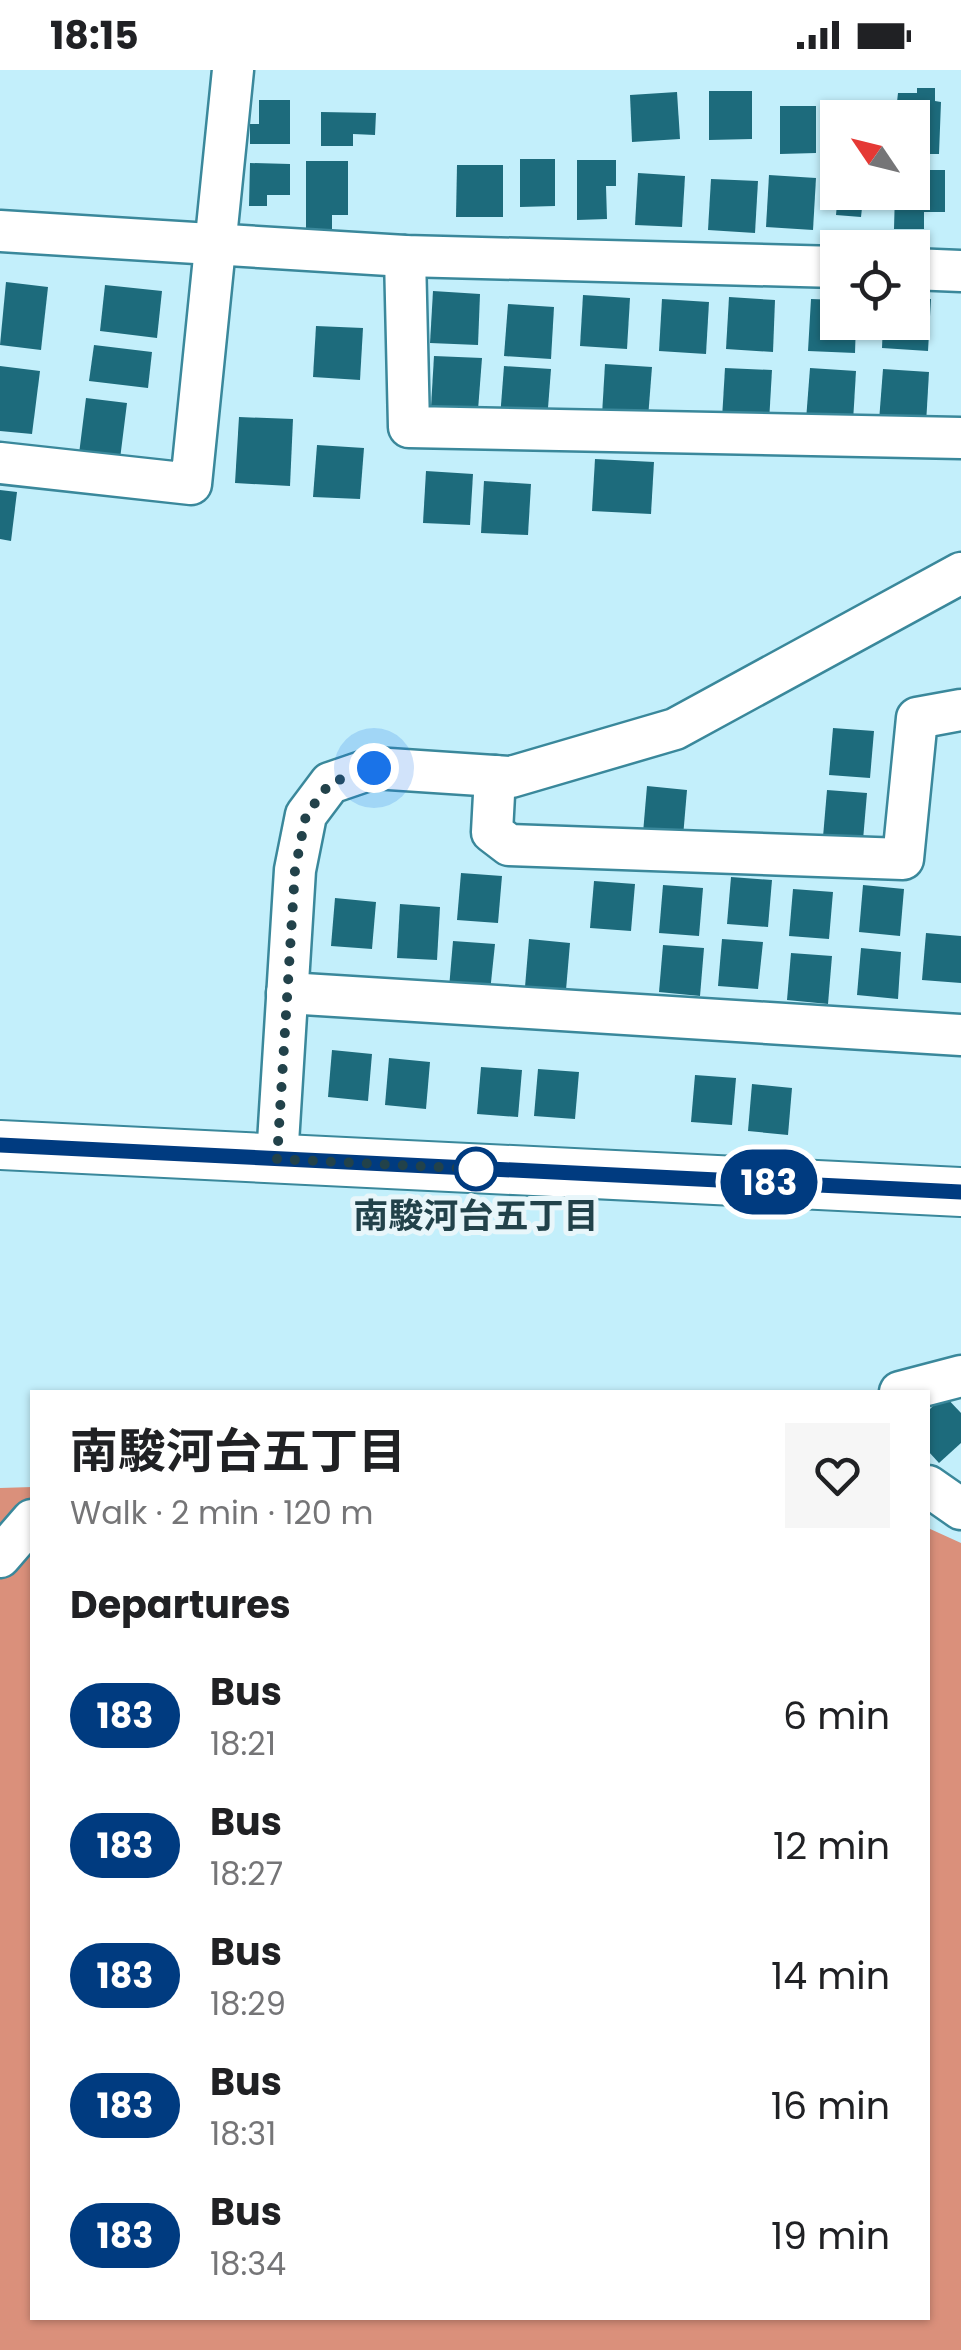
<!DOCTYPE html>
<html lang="en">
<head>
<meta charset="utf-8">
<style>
  body { margin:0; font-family:Poppins,"Noto Sans JP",sans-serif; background:#f6f6f6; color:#202124; height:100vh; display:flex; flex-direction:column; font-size:38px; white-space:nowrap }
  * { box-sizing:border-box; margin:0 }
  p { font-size:32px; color:#757577 }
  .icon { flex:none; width:55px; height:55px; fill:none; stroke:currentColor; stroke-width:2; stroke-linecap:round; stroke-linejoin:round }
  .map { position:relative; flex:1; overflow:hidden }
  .side { position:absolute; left:30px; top:1320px; width:900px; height:930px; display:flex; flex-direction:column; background:#fff; border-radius:0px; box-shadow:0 2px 8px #0004 }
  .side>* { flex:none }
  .badge { padding:0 20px; border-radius:32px; font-size:35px; line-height:65px }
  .needle { width:65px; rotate:305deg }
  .fabs { position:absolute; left:820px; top:30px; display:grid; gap:20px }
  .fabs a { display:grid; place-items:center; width:110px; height:110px; border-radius:0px; background:#fff; box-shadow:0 2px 8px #0004; font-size:50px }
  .you { position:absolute; width:50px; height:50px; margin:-25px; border:8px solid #fff; border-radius:50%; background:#1a73e8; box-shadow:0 0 0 15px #1a73e833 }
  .map>.badge { position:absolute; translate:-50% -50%; box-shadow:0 0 0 5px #fff }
  h2 { padding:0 40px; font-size:38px; line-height:90px }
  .round { display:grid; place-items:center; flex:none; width:105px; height:105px; border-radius:0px; background:#f6f6f6 }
  .summary { display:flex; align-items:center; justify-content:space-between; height:170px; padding:0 40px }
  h1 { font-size:48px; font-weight:700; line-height:75px }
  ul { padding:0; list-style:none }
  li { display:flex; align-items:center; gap:30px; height:130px; padding:0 40px }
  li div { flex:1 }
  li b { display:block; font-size:38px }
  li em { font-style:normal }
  li .badge { min-width:110px; font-weight:700; text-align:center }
  .status { display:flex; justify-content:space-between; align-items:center; height:70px; padding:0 50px; background:#fff; direction:ltr }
  .status svg { height:28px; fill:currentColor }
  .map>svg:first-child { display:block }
</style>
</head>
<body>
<div class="status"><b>18:15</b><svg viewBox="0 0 49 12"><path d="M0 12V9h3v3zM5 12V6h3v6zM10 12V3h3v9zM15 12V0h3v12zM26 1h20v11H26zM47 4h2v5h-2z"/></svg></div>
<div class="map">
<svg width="961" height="2280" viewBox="0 0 961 2280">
  <rect width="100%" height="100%" fill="#c3effb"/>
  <path fill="#da907b" d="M32 1417V2248H928V1458L961 1473V2280H0V1418Z"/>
  <g fill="#1d6b7c">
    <path d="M917 18H935V31L941 32 939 84H912V48H854V32H897L898 23H917Z"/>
    <path d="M709 21H752V69L709 70Z"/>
    <path d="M677 22 680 69 632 72 630 25Z"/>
    <path d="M259 30H290V74H250V54H259Z"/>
    <path d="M780 36H816V83L780 84Z"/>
    <path d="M321 42 376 43 375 65 353 64V76H321Z"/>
    <path d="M520 89H555V136L520 137Z"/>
    <path d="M577 90H616V116H606L607 149 577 150Z"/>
    <path d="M306 91H348V145H332V160H306Z"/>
    <path d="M250 93 290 94V125H267V136H249Z"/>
    <path d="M457 95H503V147H456Z"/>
    <path d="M912 100H945V142H924V159H894L895 122H912Z"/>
    <path d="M638 103 685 106 682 157 635 155Z"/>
    <path d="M769 105 816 108 813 160 766 157Z"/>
    <path d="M711 109 758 111 755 163 708 160Z"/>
    <path d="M838 122H879L878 139 862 138 861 147 836 145Z"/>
    <path d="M6 212 48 217 41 280 0 275Z"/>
    <path d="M105 215 162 221 157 268 100 261Z"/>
    <path d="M433 221 480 224 478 275 430 273Z"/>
    <path d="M583 225 630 228 627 279 580 276Z"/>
    <path d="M729 227 775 230 773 282 726 279Z"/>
    <path d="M912 228 931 229 928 281 882 278 883 252H912Z"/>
    <path d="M662 229 709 232 706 284 659 281Z"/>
    <path d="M811 229 838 230V252H856L855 283 808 281Z"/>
    <path d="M508 234 554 237 551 289 504 286Z"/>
    <path d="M316 256 363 258 360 310 313 307Z"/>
    <path d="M94 275 152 282 148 318 89 311Z"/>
    <path d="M434 286 482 288 478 340 431 337Z"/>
    <path d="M605 294 652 297 648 348 602 345Z"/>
    <path d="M0 296 40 301 32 364 0 361Z"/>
    <path d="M504 296 551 299 547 351 500 348Z"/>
    <path d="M725 298 772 300 769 352 722 349Z"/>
    <path d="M810 298 856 301 853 352 806 350Z"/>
    <path d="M883 299 929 302 926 354 879 351Z"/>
    <path d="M86 328 127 333 119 397 78 392Z"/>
    <path d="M239 347 293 349 290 416 235 413Z"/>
    <path d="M317 375 364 378 360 429 313 427Z"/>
    <path d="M595 389 654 392 651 444 592 441Z"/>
    <path d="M426 401 473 404 470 455 423 453Z"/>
    <path d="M484 411 531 414 528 465 481 463Z"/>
    <path d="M0 420 17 422 11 471 0 469Z"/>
    <path d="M833 658 874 661 870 708 829 705Z"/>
    <path d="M647 716 687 720 683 767 643 763Z"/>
    <path d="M827 720 867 723 863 770 823 767Z"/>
    <path d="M461 803 502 806 498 853 457 850Z"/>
    <path d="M731 807 772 810 768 857 727 854Z"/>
    <path d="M594 811 635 814 631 861 590 858Z"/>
    <path d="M663 815 703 818 699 866 659 863Z"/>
    <path d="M863 815 904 819 900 866 859 862Z"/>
    <path d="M793 819 833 822 829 869 789 866Z"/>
    <path d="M335 828 376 832 372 879 331 876Z"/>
    <path d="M400 834 440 837 437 890 397 888Z"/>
    <path d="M926 863 961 866V913L922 910Z"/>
    <path d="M529 869 570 873 566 920 525 917Z"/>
    <path d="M722 869 763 872 758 919 718 916Z"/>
    <path d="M453 871 495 874 490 922 449 918Z"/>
    <path d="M663 875 704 878 700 926 659 922Z"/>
    <path d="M861 878 901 882 898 929 857 925Z"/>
    <path d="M791 883 832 886 828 934 787 930Z"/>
    <path d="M332 980 372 984 368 1031 328 1027Z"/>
    <path d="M389 988 430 992 426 1039 385 1035Z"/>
    <path d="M481 997 522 1000 518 1047 477 1044Z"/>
    <path d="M538 999 579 1002 575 1049 534 1046Z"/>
    <path d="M695 1005 736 1008 732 1055 691 1052Z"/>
    <path d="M752 1014 792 1018 788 1065 748 1061Z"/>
    <path d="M944 1325 961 1343V1373L939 1393 928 1381V1341Z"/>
  </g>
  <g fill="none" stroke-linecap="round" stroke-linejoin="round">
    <g stroke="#3a889b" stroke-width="45">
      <g id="minor">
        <path d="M0 161 405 186 838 197"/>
        <path d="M405 186 409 357 961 368"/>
        <path d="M912 199 961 201"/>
        <path d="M0 393 191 414 233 0"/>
        <path d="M495 706 492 762 509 775 903 789 917 648 961 640"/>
        <path d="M287 923 961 965"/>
        <path d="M277 1089 295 800 306 745 330 713 374 698 511 707 675 659 961 503"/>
        <path d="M900 1322 961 1306"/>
        <path d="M928 1416 961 1439"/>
        <path d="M0 1487 32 1450"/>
      </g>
    </g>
    <g stroke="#3a889b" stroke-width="52">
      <path id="tertiary" d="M0 1075 961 1122"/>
    </g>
    <use href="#minor" stroke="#fff" stroke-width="40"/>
    <use href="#tertiary" stroke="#fff" stroke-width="48"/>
  </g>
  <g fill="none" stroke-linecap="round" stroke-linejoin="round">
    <g stroke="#fff" stroke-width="22">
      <path id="line" d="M0 1075 961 1122"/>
    </g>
    <use href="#line" stroke="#003b80" stroke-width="15"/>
    <path stroke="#22424a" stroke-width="10" stroke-dasharray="0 18" d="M374 698 330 713 306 745 295 800 277 1089 476 1099"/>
  </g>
  <circle fill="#fff" stroke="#003b80" stroke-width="5" cx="476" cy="1099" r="20"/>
  <g text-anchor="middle" stroke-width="10" stroke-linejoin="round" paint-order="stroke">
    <g font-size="35" font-weight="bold" fill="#22424a" stroke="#e8f6fa">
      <text x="476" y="1158">南駿河台五丁目</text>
    </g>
  </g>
</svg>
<div class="fabs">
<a><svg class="needle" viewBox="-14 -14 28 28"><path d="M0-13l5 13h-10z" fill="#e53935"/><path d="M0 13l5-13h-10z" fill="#757577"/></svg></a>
<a><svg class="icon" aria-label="locate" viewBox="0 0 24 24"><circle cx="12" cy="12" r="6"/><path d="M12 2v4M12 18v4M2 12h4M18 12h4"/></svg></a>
</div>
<div class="you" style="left:374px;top:698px"></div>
<b class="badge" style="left:769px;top:1112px;background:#003b80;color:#fff">183</b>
<section class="side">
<div class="summary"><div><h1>南駿河台五丁目</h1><p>Walk · 2 min · 120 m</p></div><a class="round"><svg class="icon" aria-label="heart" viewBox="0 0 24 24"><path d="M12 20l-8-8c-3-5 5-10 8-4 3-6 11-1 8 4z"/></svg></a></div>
<h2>Departures</h2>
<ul>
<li><span class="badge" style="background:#003b80;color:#fff">183</span><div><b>Bus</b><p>18:21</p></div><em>6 min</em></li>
<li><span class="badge" style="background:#003b80;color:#fff">183</span><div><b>Bus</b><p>18:27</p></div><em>12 min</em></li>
<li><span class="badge" style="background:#003b80;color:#fff">183</span><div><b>Bus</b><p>18:29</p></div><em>14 min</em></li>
<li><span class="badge" style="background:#003b80;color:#fff">183</span><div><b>Bus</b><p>18:31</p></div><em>16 min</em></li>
<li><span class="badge" style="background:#003b80;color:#fff">183</span><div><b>Bus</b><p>18:34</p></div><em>19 min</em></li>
</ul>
</section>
</div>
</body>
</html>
